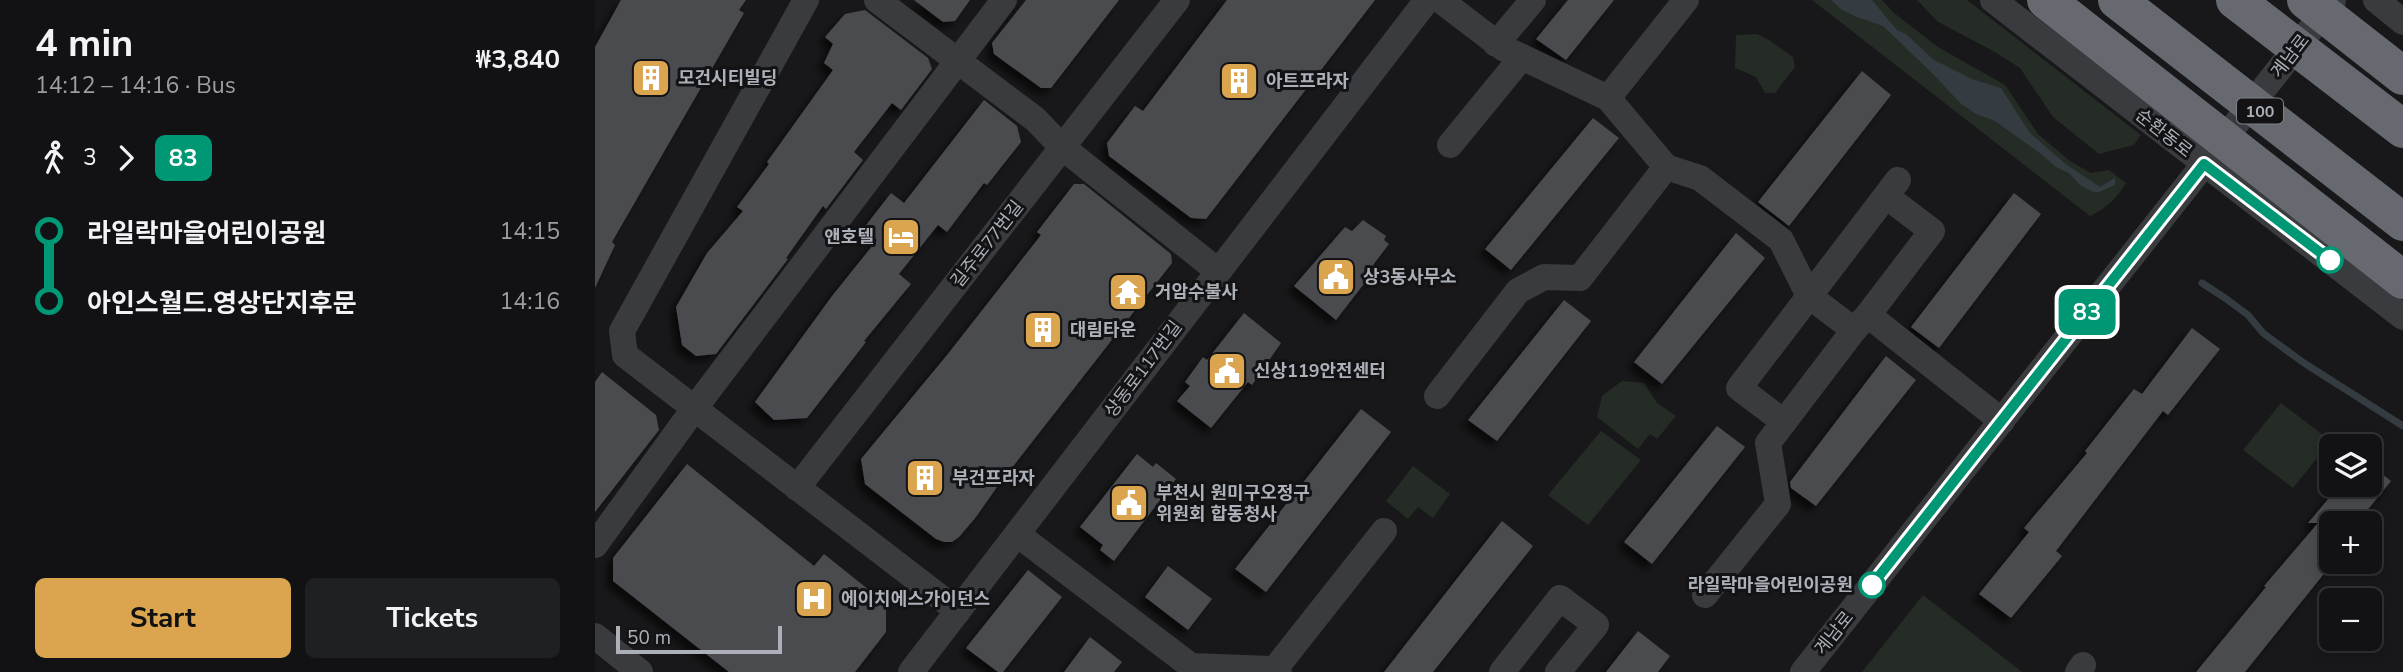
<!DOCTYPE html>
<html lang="en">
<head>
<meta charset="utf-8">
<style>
  body { margin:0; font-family:"Nunito Sans","Noto Sans KR",sans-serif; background:#1f2022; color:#f1f3f6; height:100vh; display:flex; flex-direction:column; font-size:26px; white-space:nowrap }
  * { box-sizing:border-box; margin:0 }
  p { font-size:23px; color:#9c9ea0 }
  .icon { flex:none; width:38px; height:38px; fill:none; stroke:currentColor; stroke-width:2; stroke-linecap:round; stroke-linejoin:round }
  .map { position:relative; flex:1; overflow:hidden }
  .side { display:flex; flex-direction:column; background:#121214; width:595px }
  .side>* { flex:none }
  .badge { padding:0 14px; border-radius:10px; font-size:24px; line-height:46px }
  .fabs { position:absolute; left:1724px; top:434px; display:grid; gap:14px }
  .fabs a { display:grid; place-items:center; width:63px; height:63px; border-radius:10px; background:#121214; box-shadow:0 4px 10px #0003,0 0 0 2px #313234; font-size:35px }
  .scale { position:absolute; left:21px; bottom:18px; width:166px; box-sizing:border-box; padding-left:7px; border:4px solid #acb0b8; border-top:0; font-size:19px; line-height:24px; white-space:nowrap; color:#acb0b8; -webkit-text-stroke:5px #131315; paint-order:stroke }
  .map>.badge { position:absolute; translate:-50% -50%; box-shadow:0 0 0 4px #fff }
  .legs { display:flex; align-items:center; gap:10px; height:77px; padding:0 35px; font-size:23px }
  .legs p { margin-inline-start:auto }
  .headline { display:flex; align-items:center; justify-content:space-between; height:119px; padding:0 35px }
  h1 { font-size:38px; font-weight:700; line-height:52px }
  .button { display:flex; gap:14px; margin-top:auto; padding:14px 35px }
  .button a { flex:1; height:80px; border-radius:10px; background:#dba54f; color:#111; font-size:28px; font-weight:700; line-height:80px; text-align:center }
  .button a+a { background:#1f2022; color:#f1f3f6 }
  ul { padding:0 35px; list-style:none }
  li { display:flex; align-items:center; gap:24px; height:70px; font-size:26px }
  li i { display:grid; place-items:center; width:10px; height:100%; margin:0 9px; background:currentColor }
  li i::after { content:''; width:18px; height:18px; margin:-9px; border:5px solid; border-radius:50%; background:#121214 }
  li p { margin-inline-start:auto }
  li:first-child i { background:linear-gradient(#0000 50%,currentColor 0) }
  li:last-child i { background:linear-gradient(currentColor 50%,#0000 0) }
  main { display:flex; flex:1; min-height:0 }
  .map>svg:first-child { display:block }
</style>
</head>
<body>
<main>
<section class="side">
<div class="headline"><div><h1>4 min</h1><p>14:12 – 14:16 · Bus</p></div><b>₩3,840</b></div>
<div class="legs"><svg class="icon" aria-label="walk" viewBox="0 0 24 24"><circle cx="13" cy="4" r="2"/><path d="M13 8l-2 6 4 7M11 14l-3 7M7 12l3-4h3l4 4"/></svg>3<svg class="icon" aria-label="forward" viewBox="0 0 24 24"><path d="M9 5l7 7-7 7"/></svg><b class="badge" style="background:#009775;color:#fff">83</b></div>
<ul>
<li><i style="color:#009775"></i><b>라일락마을어린이공원</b><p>14:15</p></li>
<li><i style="color:#009775"></i><b>아인스월드.영상단지후문</b><p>14:16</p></li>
</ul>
<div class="button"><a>Start</a><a>Tickets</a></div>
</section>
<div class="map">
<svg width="1808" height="672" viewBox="0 0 1808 672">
  <defs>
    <filter id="shadow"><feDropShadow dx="-6" dy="6" stdDeviation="3.5" flood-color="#0009"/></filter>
  </defs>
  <rect width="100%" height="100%" fill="#18181a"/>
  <g fill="#252b25">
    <path d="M1217 0H1287L1299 13 1343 47 1410 85 1443 134 1475 161 1496 173 1514 170 1531 183C1522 199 1511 208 1495 216Z"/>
    <path d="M1322 0H1372L1546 135 1539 145 1504 154 1458 117 1425 68 1400 52 1343 22Z"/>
    <path d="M1162 34 1174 40 1198 57 1200 67 1180 93H1170L1161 77 1140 68 1141 35Z"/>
    <path d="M1027 381 1049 383 1062 403 1081 416 1062 439 1055 434 1043 449 1002 417 1007 396Z"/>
    <path d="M1686 403 1736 441 1698 488 1648 450Z"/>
    <path d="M1006 431 1046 460 993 525 953 495Z"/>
    <path d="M818 466 855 494 838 518 823 507 813 519 791 501Z"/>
    <path d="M1328 595 1427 672H1267Z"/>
  </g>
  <path fill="#343b41" d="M1236 0H1277L1302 30 1311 34 1339 60 1377 79 1406 88 1435 133 1472 165 1505 187 1520 178V185L1504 192H1498L1485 185 1474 173 1461 167 1446 154 1400 121 1381 114 1365 103 1338 74 1288 26 1262 17 1247 10Z"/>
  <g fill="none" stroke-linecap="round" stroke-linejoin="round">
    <path stroke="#343b41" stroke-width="7" d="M1607 283 1630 298 1653 315 1668 333 1709 363 1808 426"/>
  </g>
  <g fill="#4a4b4f" filter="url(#shadow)">
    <path d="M26 0H151L144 10 149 13 17 242 20 245 0 288V47Z"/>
    <path d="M319 0H375L360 21 348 22Z"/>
    <path d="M431 0H524L456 88H446L399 54 397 43Z"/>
    <path d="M632 0H780L611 219 596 218 514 156 512 143 540 106 548 111Z"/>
    <path d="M973 0H1019L971 60 941 39Z"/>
    <path d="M270 10 333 58 337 69 306 110 297 103 259 152 268 160 231 209 228 206 191 258 193 259 121 354 101 356 87 345 81 307 112 253 148 211 142 207 174 164 172 162 238 70 229 63 238 44 230 37 250 14Z"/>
    <path d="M1267 71 1296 95 1194 226 1163 202Z"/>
    <path d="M389 100 422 126 426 142 392 185 389 183 352 232 343 225 304 274 316 284 269 341 271 342 212 418 179 420 160 402 237 296 282 240 268 229 296 193 309 203Z"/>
    <path d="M998 118 1024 138 916 270 890 249Z"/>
    <path d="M479 184H489L576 254 577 263 402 487 381 517 364 537 357 542H349L341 539 270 484 266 459 352 355 446 235 442 232Z"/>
    <path d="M1419 193 1446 214 1344 348 1316 327Z"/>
    <path d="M768 220 791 236 789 240 794 244 778 265 782 267 741 320 699 286 750 227 757 231Z"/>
    <path d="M1141 233 1170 258 1067 384 1039 362Z"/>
    <path d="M969 300 996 321 902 441 873 420Z"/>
    <path d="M649 313 686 343 657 385 653 382 616 428 582 401 595 386 590 382 608 357 612 360Z"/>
    <path d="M1597 328 1625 349 1573 415 1568 411 1461 551 1467 556 1416 618 1384 594 1434 532 1429 528 1492 453 1490 451 1539 389 1547 394Z"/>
    <path d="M1291 356 1321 380 1221 506 1196 488 1195 482Z"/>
    <path d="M7 372 61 415 64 430 0 512V382Z"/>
    <path d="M766 409 796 432 671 592 640 569Z"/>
    <path d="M1122 426 1150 447 1057 564 1029 542Z"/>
    <path d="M542 454 558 467 561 463 581 479 519 561 505 550 508 545 485 527Z"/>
    <path d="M92 464 219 566 229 554 284 598 291 610V632L260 672H134L18 581V558Z"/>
    <path d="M1774 464 1796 481 1762 523H1736V565L1650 672H1601L1671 587 1669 586 1723 523H1713L1745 485H1774Z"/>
    <path d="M907 521 938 546 838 672H789Z"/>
    <path d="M573 566 617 599 593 630 550 597Z"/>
    <path d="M433 570 467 597 408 672H403L371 648Z"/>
    <path d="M1043 631 1075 656 1063 672H1011Z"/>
    <path d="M495 637 527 662 519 672H469Z"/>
  </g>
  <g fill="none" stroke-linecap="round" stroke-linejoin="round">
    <g stroke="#3a3b3e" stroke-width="26">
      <path d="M211 0 27 331 30 355 363 611"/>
      <path d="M282 0 440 119 467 147 623 271"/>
      <path d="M845 0 908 48 1013 98 1071 167 1105 178 1186 240 1214 296 1259 330 1273 315 1407 421"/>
      <path d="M1398 0 1808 317"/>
      <path d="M1781 0 1808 22"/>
      <path d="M901 44 938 0"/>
      <path d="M1013 98 1091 0"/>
      <path d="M855 145 927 57"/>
      <path d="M1273 315 1337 231 1291 196"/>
      <path d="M842 396 923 291 949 277 985 278 1071 167"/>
      <path d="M1189 422 1144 388 1303 180"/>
      <path d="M202 488 582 0"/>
      <path d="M422 534 596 666 680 669 684 672"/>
      <path d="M0 545 99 409 409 0"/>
      <path d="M1110 595 1183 504 1173 443 1259 330"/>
      <path d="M0 636 45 672"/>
      <path d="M680 669 789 531"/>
      <path d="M316 672 832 0"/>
      <path d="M907 672 965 598 1001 625 963 672"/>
      <path d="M1208 672 1738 1"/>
      <path d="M1483 672 1488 665"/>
    </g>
    <g stroke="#66696f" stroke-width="38">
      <path d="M1451 0 1808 280"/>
      <path d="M1522 0 1808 222"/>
      <path d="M1640 0 1808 129"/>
      <path d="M1711 0 1808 76"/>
    </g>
  </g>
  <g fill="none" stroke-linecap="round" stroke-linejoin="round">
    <g stroke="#fff" stroke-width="16">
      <path id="line-1" d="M1277 585 1609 164 1735 260"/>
    </g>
    <use href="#line-1" stroke="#009775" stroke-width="10"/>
  </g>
  <defs>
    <g id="building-square" transform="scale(2.0125)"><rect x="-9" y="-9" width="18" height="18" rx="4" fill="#dba54f" stroke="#131315"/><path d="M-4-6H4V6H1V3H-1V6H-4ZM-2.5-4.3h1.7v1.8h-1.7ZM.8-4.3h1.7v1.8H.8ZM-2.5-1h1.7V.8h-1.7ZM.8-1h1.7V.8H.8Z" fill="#fff"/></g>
    <g id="hotel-square" transform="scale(2.0125)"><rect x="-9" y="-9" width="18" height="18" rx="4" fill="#dba54f" stroke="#131315"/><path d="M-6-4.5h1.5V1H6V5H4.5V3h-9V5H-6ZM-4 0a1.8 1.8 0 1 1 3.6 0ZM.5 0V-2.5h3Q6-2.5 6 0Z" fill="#fff"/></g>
    <g id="civic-square" transform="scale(2.0125)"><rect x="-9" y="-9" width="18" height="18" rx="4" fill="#dba54f" stroke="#131315"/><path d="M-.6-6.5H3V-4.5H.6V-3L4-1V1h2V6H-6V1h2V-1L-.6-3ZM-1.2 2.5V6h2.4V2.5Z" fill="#fff"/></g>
    <g id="temple-square" transform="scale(2.0125)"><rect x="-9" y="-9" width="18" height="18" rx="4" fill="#dba54f" stroke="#131315"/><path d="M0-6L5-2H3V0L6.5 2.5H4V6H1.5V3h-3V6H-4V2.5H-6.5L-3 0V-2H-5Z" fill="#fff"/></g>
    <g id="hospital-square" transform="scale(2.0125)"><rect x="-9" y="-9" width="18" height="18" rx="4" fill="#dba54f" stroke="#131315"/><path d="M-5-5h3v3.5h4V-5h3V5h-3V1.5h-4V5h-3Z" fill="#fff"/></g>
  </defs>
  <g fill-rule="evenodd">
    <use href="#building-square" x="56" y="78"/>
    <use href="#building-square" x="644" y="81"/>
    <use href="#hotel-square" x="306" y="237"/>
    <use href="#civic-square" x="741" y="277"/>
    <use href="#temple-square" x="533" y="292"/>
    <use href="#building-square" x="448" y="330"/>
    <use href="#civic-square" x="632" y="371"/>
    <use href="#building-square" x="330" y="478"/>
    <use href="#civic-square" x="534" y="503"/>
    <use href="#hospital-square" x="219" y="599"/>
  </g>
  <g fill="#fff" stroke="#009775" stroke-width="3.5">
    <circle cx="1735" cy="260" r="12"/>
    <circle cx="1277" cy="585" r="12"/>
  </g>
  <g text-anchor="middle" stroke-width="6" stroke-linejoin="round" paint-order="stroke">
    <rect fill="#131315" stroke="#7e8187" stroke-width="2" x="1642" y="98.5" width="46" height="25" rx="5"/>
    <g font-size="16" font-weight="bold" fill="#acb0b8">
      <text x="1665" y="117">100</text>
    </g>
    <g font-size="18" fill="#acb0b8" stroke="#131315">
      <text transform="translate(1695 56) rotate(-52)" y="6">계남로</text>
      <text transform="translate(1569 133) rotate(38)" y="6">순환동로</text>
      <text transform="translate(392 244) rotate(-52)" y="6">길주로77번길</text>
      <text transform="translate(548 369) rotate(-53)" y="6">상동로117번길</text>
      <text transform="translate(1239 633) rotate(-51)" y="6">계남로</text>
    </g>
    <g font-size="18" font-weight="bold" fill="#acb0b8" stroke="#131315" text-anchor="start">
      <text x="83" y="84">모건시티빌딩</text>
      <text x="671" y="87">아트프라자</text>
      <text x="279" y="243" text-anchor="end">앤호텔</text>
      <text x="768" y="283">상3동사무소</text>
      <text x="560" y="298">거암수불사</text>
      <text x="475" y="336">대림타운</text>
      <text x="659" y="377">신상119안전센터</text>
      <text x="357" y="484">부건프라자</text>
      <text x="561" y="499">부천시 원미구오정구<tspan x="561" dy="21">위원회 합동청사</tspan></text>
      <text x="246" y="605">에이치에스가이던스</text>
    </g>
    <g font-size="18" font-weight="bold" fill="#acb0b8" stroke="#131315" text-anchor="end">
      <text x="1258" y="591">라일락마을어린이공원</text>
    </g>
  </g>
</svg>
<div class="fabs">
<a><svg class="icon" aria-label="layers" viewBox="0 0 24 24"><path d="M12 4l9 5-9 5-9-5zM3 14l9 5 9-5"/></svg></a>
<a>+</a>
<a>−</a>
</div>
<div class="scale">50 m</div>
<b class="badge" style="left:1492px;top:312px;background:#009775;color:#fff">83</b>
</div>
</main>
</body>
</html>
